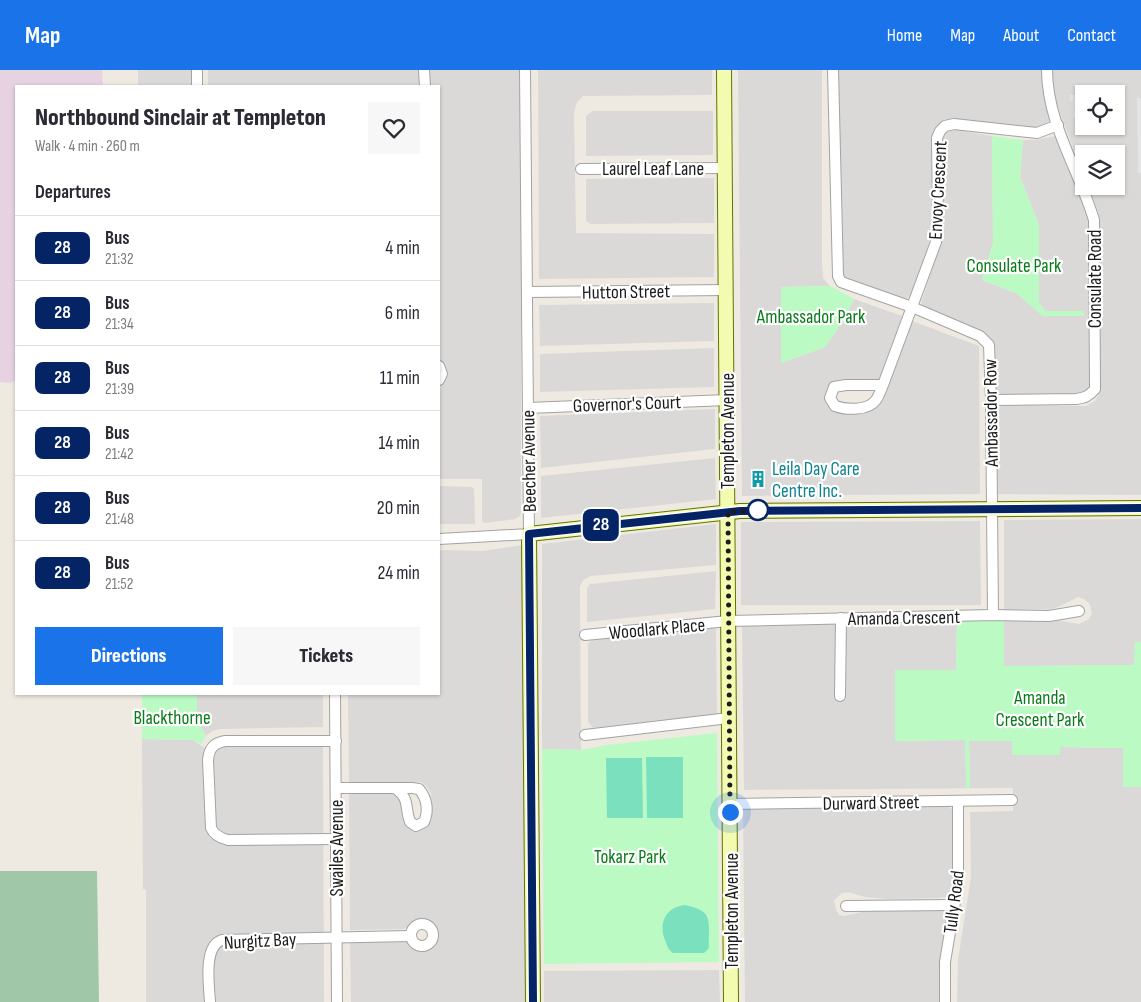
<!DOCTYPE html>
<html lang="en">
<head>
<meta charset="utf-8">
<style>
  body { margin:0; font-family:"Sofia Sans Condensed",sans-serif; background:#f7f7f7; color:#2b2b33; height:100vh; display:flex; flex-direction:column; font-size:19px; white-space:nowrap }
  * { box-sizing:border-box; margin:0 }
  p { font-size:16px; color:#7c7c81 }
  .icon { flex:none; width:28px; height:28px; fill:none; stroke:currentColor; stroke-width:2; stroke-linecap:round; stroke-linejoin:round }
  .map { position:relative; flex:1; overflow:hidden }
  .panel { position:absolute; left:15px; top:15px; width:425px; height:610px; display:flex; flex-direction:column; background:#fff; border-radius:0px; box-shadow:0 1px 4px #0004 }
  .panel>* { flex:none }
  .badge { padding:0 10px; border-radius:8px; font-size:18px; line-height:32px }
  .controls { position:absolute; left:1075px; top:15px; display:grid; gap:10px }
  .controls a { display:grid; place-items:center; width:50px; height:50px; border-radius:0px; background:#fff; box-shadow:0 1px 4px #0004; font-size:25px }
  .you { position:absolute; width:25px; height:25px; margin:-12px; border:4px solid #fff; border-radius:50%; background:#1a73e8; box-shadow:0 0 0 8px #1a73e833 }
  .map>.badge { position:absolute; translate:-50% -50%; box-shadow:0 0 0 2px #fff }
  h2 { padding:0 20px; font-size:19px; line-height:45px }
  .round { display:grid; place-items:center; flex:none; width:52px; height:52px; border-radius:0px; background:#f7f7f7 }
  .overview { display:flex; align-items:center; justify-content:space-between; height:85px; padding:0 20px }
  h1 { font-size:24px; font-weight:800; line-height:38px }
  .cta { display:flex; gap:10px; margin-top:auto; padding:10px 20px }
  .cta a { flex:1; height:58px; border-radius:0px; background:#1a73e8; color:#fff; font-size:20px; font-weight:800; line-height:58px; text-align:center }
  .cta a+a { background:#f7f7f7; color:#2b2b33 }
  ul { padding:0; list-style:none }
  li { display:flex; align-items:center; gap:15px; height:65px; padding:0 20px; border-top:1px solid #e1e1e2 }
  li div { flex:1 }
  li b { display:block; font-size:19px }
  li em { font-style:normal }
  li .badge { min-width:55px; font-weight:700; text-align:center }
  header { display:flex; align-items:center; gap:30px; box-sizing:border-box; height:70px; padding:0 25px; background:#1a73e8; color:#fff }
  header strong { font-size:24px }
  nav { display:flex; gap:28px; margin-inline-start:auto; font-size:18px }
  .map>svg:first-child { display:block }
</style>
</head>
<body>
<header>
<strong>Map</strong>
<nav><a>Home</a><a>Map</a><a>About</a><a>Contact</a></nav>
</header>
<div class="map">
<svg width="1141" height="932" viewBox="0 0 1141 932">
  <rect width="100%" height="100%" fill="#eeeae1"/>
  <g fill="#dad9d8" fill-rule="evenodd">
    <rect x="138" y="0" width="55" height="16"/>
    <rect x="208" y="0" width="212" height="16"/>
    <path d="M429 0H521V442L520 446 515 449 484 453 482 451V409H439V321L444 310 439 293V16H429Z"/>
    <path d="M538 0H712V25L583 26 577 32 574 42 576 163 714 164V207L539 209Z"/>
    <path d="M738 0H822V193L823 208 830 216 781 217V293L825 277 842 252 854 229 902 246 879 310H839L832 313 827 333 872 339 883 329 912 251 979 276 980 424 742 426Z"/>
    <path d="M838 0H1043L1049 44V51L1042 57 1034 59 953 49 942 52 936 59 931 68 932 164 912 224 907 228H901L849 210 842 205Z"/>
    <path d="M1053 0H1141V425L997 424 996 342 999 337 1004 335 1086 336 1095 331 1099 324V145L1088 116H1116V84H1084V106L1057 35 1053 14ZM1084 24H1116V56H1084Z"/>
    <path d="M593 41H713V85L586 86V46Z"/>
    <path d="M951 59 992 66 993 173 982 210 1016 223 1043 246H1084L1083 241H1045L1039 233V155L1020 107 1023 70H1035L1056 66 1089 145 1091 315 1088 321 1082 325H1003L999 323 996 319 994 277 991 269 984 262 927 239 921 233 940 176 943 156 942 66 945 62Z"/>
    <path d="M714 108V153L591 154 586 151V109Z"/>
    <path d="M714 233V271L540 276 539 235Z"/>
    <path d="M714 278V317L540 322V284Z"/>
    <path d="M715 339V379L541 398 540 346Z"/>
    <path d="M715 388 716 429 541 448V406Z"/>
    <path d="M439 416 472 417 474 419 475 454H439Z"/>
    <path d="M1141 449V572H1135V595L1004 596V549H1051L1079 554 1089 549 1092 544 1091 539 1089 533 1084 529 1078 527 1058 537 1051 539 1004 540V450Z"/>
    <path d="M980 451 981 535H741V452Z"/>
    <path d="M716 454V495L591 506 583 510 580 517 581 680 542 679V474Z"/>
    <path d="M523 475 528 932H351L350 872 405 870 422 878 429 876 433 873 436 862 433 856 427 851 421 850 403 859 350 860 349 723H394L403 733 404 750 408 756 422 758 426 756 431 750 432 733 431 723 427 717 421 712H349L348 624H439V480L483 481Z"/>
    <path d="M716 501 715 539 587 552V518L590 514Z"/>
    <path d="M957 550 956 600H895V671L965 670 970 718 969 671H1012L1013 685H1060V677L1123 678V717H1141V932H957L958 890 971 807 970 742 1013 741V718L744 720 742 553Z"/>
    <path d="M716 556 717 644 593 658 588 652V574L593 569Z"/>
    <path d="M197 624H323V657L220 659 212 661 206 666 197 650Z"/>
    <path d="M142 669 193 670 212 683 223 677 323 675 324 932H146V820L143 819Z"/>
    <path d="M946 735 952 739 954 745V806L952 823 947 827 938 828 888 829 865 827 848 822 842 823 834 830 836 840 839 845 844 846 871 840 942 839 946 841 948 846 941 932H745L743 737Z"/>
    <path d="M719 900 720 932H544V901Z"/>
  </g>
  <path fill="#e7d2e2" d="M0 0H102L103 16H16V310L10 313 0 312Z"/>
  <path fill="#a1c7a9" d="M0 801H97L99 932H0Z"/>
  <g fill="#bbfbc3">
    <path d="M992 66 1023 70 1020 107 1039 155V233L1045 241H1083L1084 246H1043L1016 223 982 210 993 173Z"/>
    <path d="M830 216 854 229 842 252 825 277 781 293V217Z"/>
    <path d="M1004 549V596L1134 595 1135 572H1141V717H1123V678L1060 677V685H1012V671H969L970 718H966L965 670 895 671V600H956L957 550Z"/>
    <path d="M142 624H197V650L206 666 201 674 193 670 142 669Z"/>
    <path d="M717 663 719 892 544 894 542 679 581 680 606 675Z"/>
  </g>
  <g fill="#7be0be">
    <path d="M646 687H683V748H647Z"/>
    <path d="M606 688H642L643 748H607Z"/>
    <path d="M685 835C715 841 708 851 709 878L704 883H673C668 880 667 875 665 870 658 853 666 837 685 835Z"/>
  </g>
  <g fill="#e4e4e4">
    <path d="M1070 25H1084V48H1073V31H1070Z"/>
    <path d="M1137 28H1141V103H1138Z"/>
  </g>
  <g fill="none" stroke-linecap="round" stroke-linejoin="round">
    <g stroke="#a3a3a3" stroke-width="12">
      <g id="street">
        <path d="M424 0 425 16"/>
        <path d="M833 0 838 206 841 212 912 237 980 266 989 275 991 330 993 545"/>
        <path d="M197 16V0"/>
        <path d="M581 99 725 98"/>
        <path d="M527 222 726 220"/>
        <path d="M439 296 442 304 439 310"/>
        <path d="M883 315H846L834 317 830 328 835 336C846 340 868 341 876 330 879 326 881 319 883 315L936 172 938 157 937 68 940 61 945 56 954 54 1037 63 1058 55"/>
        <path d="M991 330 1076 329C1085 328 1089 326 1095 319L1094 150C1079 100 1047 53 1047 0"/>
        <path d="M528 338 727 330"/>
        <path d="M439 469 529 464 525 0"/>
        <path d="M585 565 728 551 993 545 1049 546 1079 541"/>
        <path d="M335 624 337 932"/>
        <path d="M840 626 841 548"/>
        <path d="M585 665 729 648"/>
        <path d="M336 671H225C214 673 209 678 208 690L211 758C214 765 220 768 228 770L336 769"/>
        <path d="M336 718H412L419 719C427 728 429 741 424 752L416 756 410 752C404 736 411 730 395 718"/>
        <path d="M730 734 1012 730"/>
        <path d="M846 836 954 835"/>
        <circle cx="422" cy="865" r="11"/>
        <path d="M210 932C209 915 203 876 222 870L410 866"/>
        <path d="M945 932V892L958 814V731"/>
      </g>
    </g>
    <g stroke="#617401" stroke-width="16">
      <g id="secondary">
        <path d="M724 0 731 932"/>
        <path d="M533 932 529 464 740 441 1141 438"/>
      </g>
    </g>
    <use href="#street" stroke="#fff" stroke-width="10"/>
    <use href="#secondary" stroke="#f3fbb1" stroke-width="14"/>
  </g>
  <g fill="none" stroke-linecap="round" stroke-linejoin="round">
    <g stroke="#fff" stroke-width="11">
      <path id="line" d="M533 932 529 464 740 441 1141 438"/>
    </g>
    <use href="#line" stroke="#052465" stroke-width="8"/>
    <path stroke="#1c1c1c" stroke-width="5" stroke-dasharray="0 9" d="M730 742 728 442 758 440"/>
  </g>
  <defs>
    <g id="building-bare" transform="scale(1.35)"><path d="M-4-6H4V6H1V3H-1V6H-4ZM-2.5-4.3h1.7v1.8h-1.7ZM.8-4.3h1.7v1.8H.8ZM-2.5-1h1.7V.8h-1.7ZM.8-1h1.7V.8H.8Z" fill="#0f9aa8" stroke="#fff" stroke-width="2.5" paint-order="stroke"/></g>
  </defs>
  <g fill-rule="evenodd">
    <use href="#building-bare" x="758" y="409"/>
  </g>
  <circle fill="#fff" stroke="#052465" stroke-width="2.5" cx="758" cy="440" r="10"/>
  <g text-anchor="middle" stroke-width="4.5" stroke-linejoin="round" paint-order="stroke">
    <g font-size="19" fill="#1c1c1c" stroke="#fff">
      <text x="653" y="105">Laurel Leaf Lane</text>
      <text transform="translate(937 120) rotate(-87)" y="7">Envoy Crescent</text>
      <text transform="translate(1094 209) rotate(-90)" y="7">Consulate Road</text>
      <text transform="translate(626 221) rotate(-1)" y="7">Hutton Street</text>
      <text transform="translate(627 333) rotate(-2)" y="7">Governor's Court</text>
      <text transform="translate(990 343) rotate(-91)" y="7">Ambassador Row</text>
      <text transform="translate(727 361) rotate(-90)" y="7">Templeton Avenue</text>
      <text transform="translate(528 391) rotate(-91)" y="7">Beecher Avenue</text>
      <text transform="translate(904 547) rotate(-1)" y="7">Amanda Crescent</text>
      <text transform="translate(657 558) rotate(-5)" y="7">Woodlark Place</text>
      <text transform="translate(871 732) rotate(-1)" y="7">Durward Street</text>
      <text transform="translate(336 778) rotate(-90)" y="7">Swailes Avenue</text>
      <text transform="translate(953 832) rotate(-83)" y="7">Tully Road</text>
      <text transform="translate(731 841) rotate(-90)" y="7">Templeton Avenue</text>
      <text transform="translate(260 870) rotate(-3)" y="7">Nurgitz Bay</text>
    </g>
    <g font-size="19" fill="#087b18" stroke="#fff">
      <text x="1014" y="202">Consulate Park</text>
      <text x="811" y="253">Ambassador Park</text>
      <text x="1040" y="634">Amanda<tspan x="1040" dy="22">Crescent Park</tspan></text>
      <text x="172" y="654">Blackthorne</text>
      <text x="630" y="793">Tokarz Park</text>
    </g>
    <g font-size="19" fill="#0d838f" stroke="#fff" text-anchor="start">
      <text x="772" y="405">Leila Day Care<tspan x="772" dy="22">Centre Inc.</tspan></text>
    </g>
  </g>
</svg>
<div class="controls">
<a><svg class="icon" aria-label="locate" viewBox="0 0 24 24"><circle cx="12" cy="12" r="6"/><path d="M12 2v4M12 18v4M2 12h4M18 12h4"/></svg></a>
<a><svg class="icon" aria-label="layers" viewBox="0 0 24 24"><path d="M12 4l9 5-9 5-9-5zM3 14l9 5 9-5"/></svg></a>
</div>
<div class="you" style="left:730px;top:742px"></div>
<b class="badge" style="left:601px;top:455px;background:#052465;color:#fff">28</b>
<section class="panel">
<div class="overview"><div><h1>Northbound Sinclair at Templeton</h1><p>Walk · 4 min · 260 m</p></div><a class="round"><svg class="icon" aria-label="heart" viewBox="0 0 24 24"><path d="M12 20l-8-8c-3-5 5-10 8-4 3-6 11-1 8 4z"/></svg></a></div>
<h2>Departures</h2>
<ul>
<li><span class="badge" style="background:#052465;color:#fff">28</span><div><b>Bus</b><p>21:32</p></div><em>4 min</em></li>
<li><span class="badge" style="background:#052465;color:#fff">28</span><div><b>Bus</b><p>21:34</p></div><em>6 min</em></li>
<li><span class="badge" style="background:#052465;color:#fff">28</span><div><b>Bus</b><p>21:39</p></div><em>11 min</em></li>
<li><span class="badge" style="background:#052465;color:#fff">28</span><div><b>Bus</b><p>21:42</p></div><em>14 min</em></li>
<li><span class="badge" style="background:#052465;color:#fff">28</span><div><b>Bus</b><p>21:48</p></div><em>20 min</em></li>
<li><span class="badge" style="background:#052465;color:#fff">28</span><div><b>Bus</b><p>21:52</p></div><em>24 min</em></li>
</ul>
<div class="cta"><a>Directions</a><a>Tickets</a></div>
</section>
</div>
</body>
</html>
